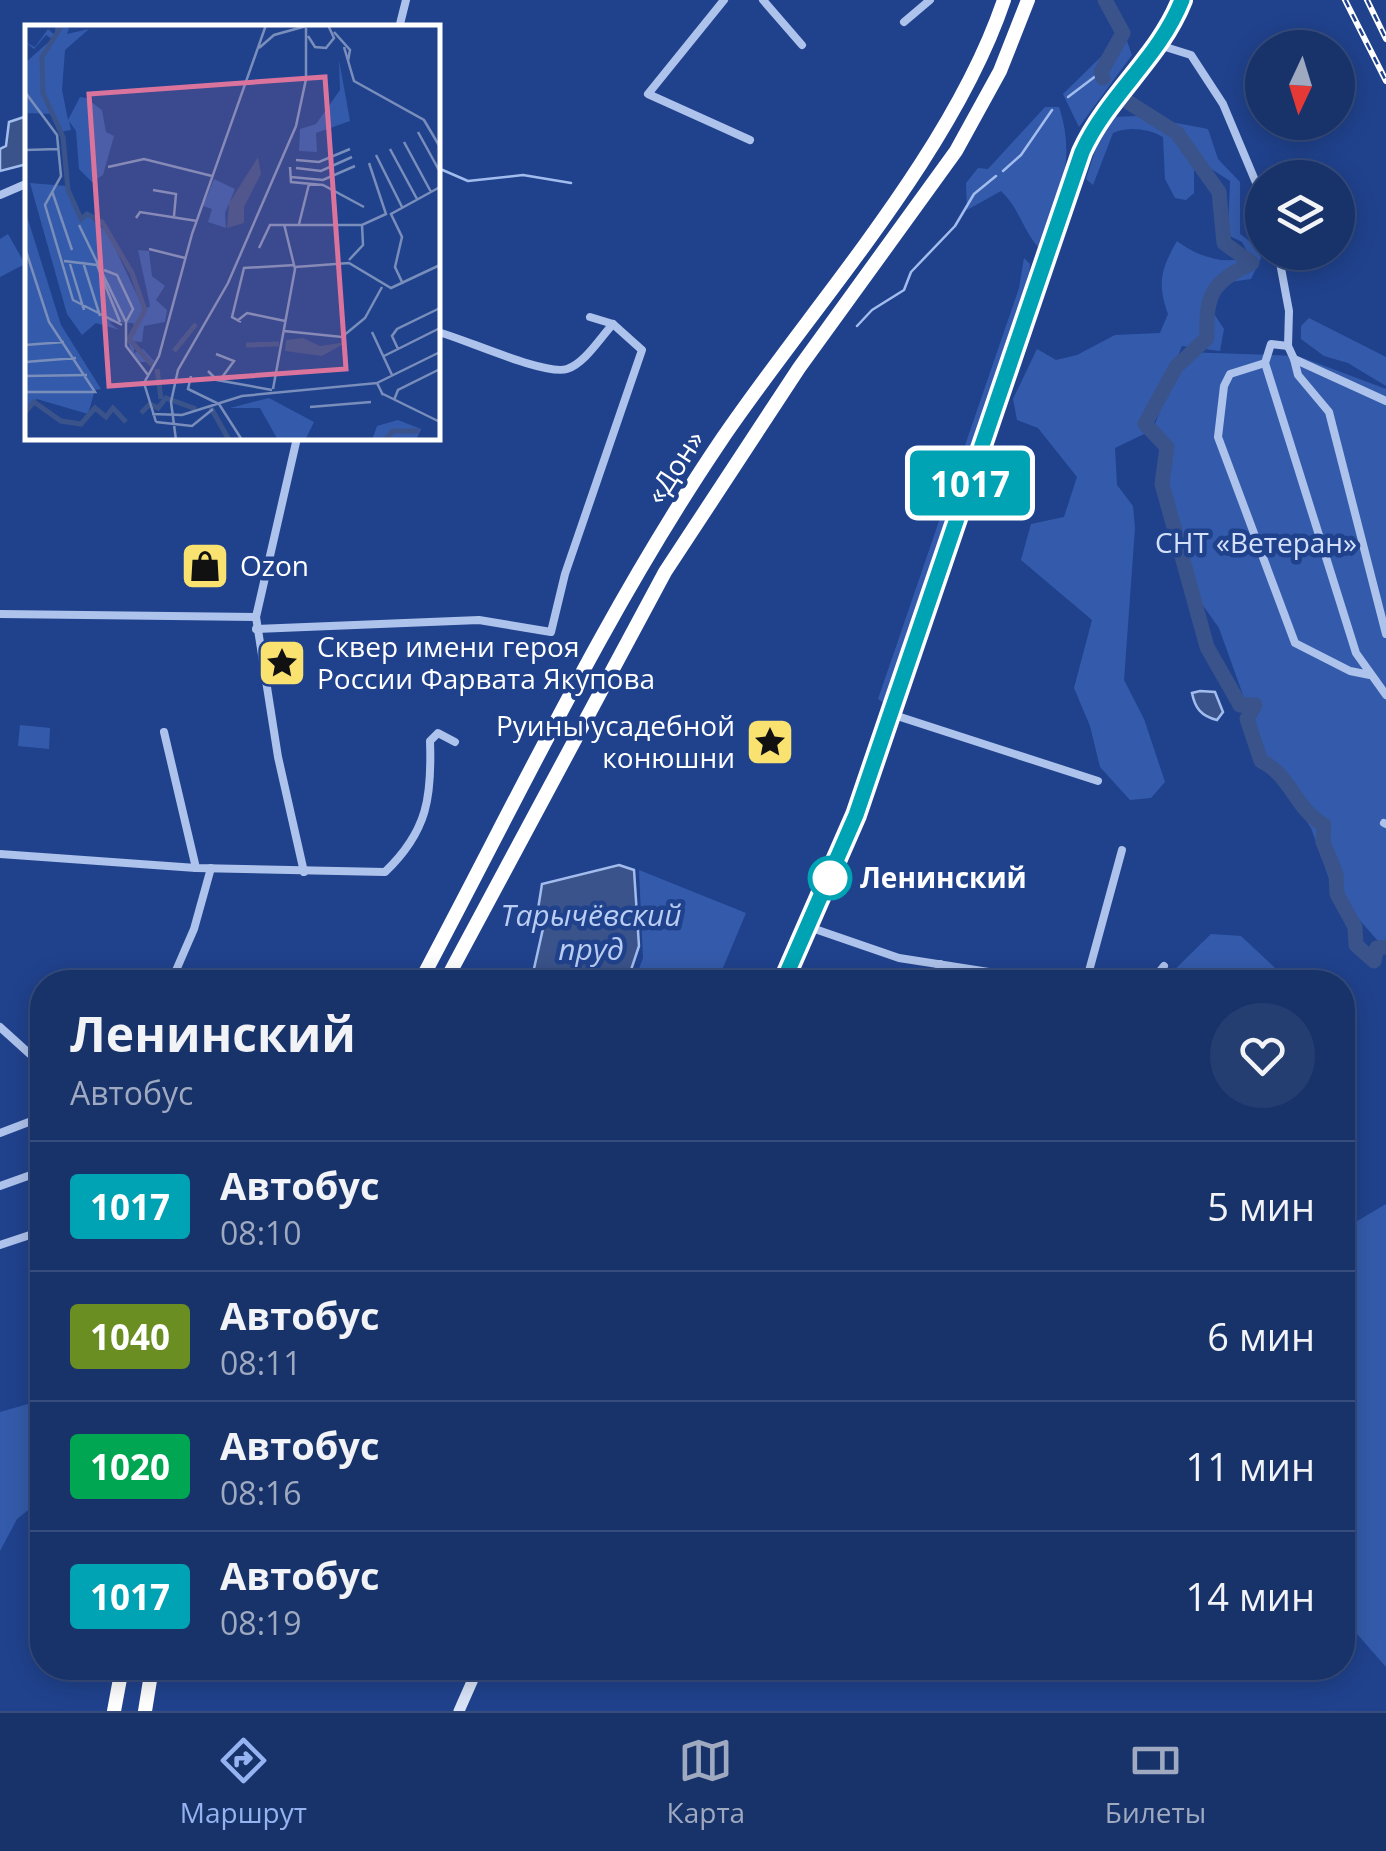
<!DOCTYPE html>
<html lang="ru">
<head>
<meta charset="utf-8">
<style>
  body { margin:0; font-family:"Open Sans",sans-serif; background:#253e72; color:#f1f3f6; height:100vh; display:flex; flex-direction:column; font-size:38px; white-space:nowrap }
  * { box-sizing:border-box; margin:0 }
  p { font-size:32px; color:#9faac1 }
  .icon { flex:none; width:55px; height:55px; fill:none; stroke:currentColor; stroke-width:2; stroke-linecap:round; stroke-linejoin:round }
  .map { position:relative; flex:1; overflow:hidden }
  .side { position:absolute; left:30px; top:970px; width:1325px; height:710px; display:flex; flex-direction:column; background:#18326a; border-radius:40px; box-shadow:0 5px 25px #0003,0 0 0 2px #364d7e }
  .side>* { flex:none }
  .badge { padding:0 20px; border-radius:8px; font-size:35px; line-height:65px }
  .needle { width:65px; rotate:184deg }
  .fabs { position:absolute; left:1245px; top:30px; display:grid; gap:20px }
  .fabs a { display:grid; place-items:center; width:110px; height:110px; border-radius:50%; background:#18326a; box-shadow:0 5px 25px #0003,0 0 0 2px #364d7e; font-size:50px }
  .map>.badge { position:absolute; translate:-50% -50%; box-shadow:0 0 0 5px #fff }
  .round { display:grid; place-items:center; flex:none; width:105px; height:105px; border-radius:52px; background:#253e72 }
  .summary { display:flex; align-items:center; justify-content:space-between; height:170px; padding:0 40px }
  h1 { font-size:48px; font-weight:700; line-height:75px }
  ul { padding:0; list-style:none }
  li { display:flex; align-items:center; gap:30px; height:130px; padding:0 40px; border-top:2px solid #364d7e }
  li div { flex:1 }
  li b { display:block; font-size:38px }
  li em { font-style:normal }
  li .badge { min-width:110px; font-weight:700; text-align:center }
  .menu { display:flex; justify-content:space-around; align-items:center; height:140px; border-top:2px solid #364d7e; background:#18326a; font-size:28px; color:#9faac1 }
  .menu a { display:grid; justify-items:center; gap:5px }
  .menu .current { color:#95b2f1 }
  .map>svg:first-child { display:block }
</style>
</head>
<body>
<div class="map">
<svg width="1386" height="1711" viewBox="0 0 1386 1711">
  <rect width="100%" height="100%" fill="#20428d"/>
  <g fill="#345bab">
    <path d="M1127 41 1132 55 1079 127 1063 94 1112 46Z"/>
    <path d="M1045 107H1059C1076 158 1060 191 1045 240L1038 247C1022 228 1019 208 1001 191L967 210 966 183 978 168 988 169Z"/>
    <path d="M1139 116 1208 129 1218 159 1240 182V234L1259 248 1261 258 1251 279C1231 282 1215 281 1207 303L1224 329 1220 351 1182 346 1146 433 1115 448 1117 485 1133 506 1135 528 1124 680 1144 719 1165 782 1151 798 1130 800 1100 767 1090 726 1074 688 1092 620 1021 560 1031 524 1064 517 1077 477 1038 428 1017 420 1013 399 1037 349 1056 360 1077 355 1115 335 1160 333 1168 314C1157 283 1161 269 1177 241 1195 255 1227 268 1249 255L1242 242 1228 235 1230 181 1202 163 1194 171V193L1186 200 1175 198 1165 179 1163 137C1149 129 1128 126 1113 133L1093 185 1086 179 1100 135 1112 117Z"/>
    <path d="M8 234 25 264 0 277V239Z"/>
    <path d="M1024 258 1030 264 1027 294 885 704 878 699 1019 288Z"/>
    <path d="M1309 318 1386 357V386L1348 363 1324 356 1301 339V326Z"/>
    <path d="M1183 352 1298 356 1386 389V950L1333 890 1311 828 1267 762 1219 628 1182 576 1155 424Z"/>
    <path d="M20 725 50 728 49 749 18 746Z"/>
    <path d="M639 870 746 913 717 982H634L643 958Z"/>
    <path d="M1211 934 1241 936 1290 982H1162Z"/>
    <path d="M1386 1204V1667L1357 1634 1343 1625 1342 1230Z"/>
    <path d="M42 1400V1499L17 1519 0 1551V1412Z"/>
  </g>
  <g fill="#3a538a" stroke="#a2bced" stroke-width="2.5">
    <path d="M27 116V164L0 171V149L6 146 9 122Z"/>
    <path d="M1200 691 1215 692 1223 712 1217 720C1201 716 1195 708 1192 693Z"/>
    <path d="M619 865 634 870 639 946 627 982H531L544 924 538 909 542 884Z"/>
  </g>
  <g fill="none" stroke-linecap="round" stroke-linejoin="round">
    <g stroke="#a2bced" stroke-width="2.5">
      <path d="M1068 97 1101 72"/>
      <path d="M438 168 468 181 523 175 571 183"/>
      <path d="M1003 171 1021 155 1052 110"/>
      <path d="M857 326 872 310 904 290 911 272 955 226 974 194 996 176"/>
    </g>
    <g stroke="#3a538a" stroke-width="15">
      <path d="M1103 78 1101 72 1123 33 1105 0"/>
      <path d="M1128 102 1177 133 1219 192 1224 243 1252 263C1213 282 1205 293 1207 338L1176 367 1145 424 1167 447 1162 484 1207 647 1240 705H1255L1247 719 1261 761C1290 774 1296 810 1324 825L1323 842 1336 874 1337 894 1355 927 1356 945 1374 961 1377 948 1386 947"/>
    </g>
    <g stroke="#aec3ec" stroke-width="8">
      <path d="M724 0 648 94 750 140"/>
      <path d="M763 0 802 45"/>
      <path d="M904 22 930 0"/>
      <path d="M399 28 406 0"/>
      <path d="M1159 45 1191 55 1223 104 1262 197"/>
      <path d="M0 195 28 183"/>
      <path d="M1278 252 1289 311 1288 346 1294 359 1386 401"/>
      <path d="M438 332C465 339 545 376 567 369 585 363 600 338 613 324"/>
      <path d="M1288 346 1271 344 1265 363 1356 653 1386 695"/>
      <path d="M1294 359 1298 375 1329 412 1386 634"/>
      <path d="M1265 363 1230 374 1224 386 1218 437 1295 643 1350 671 1370 675"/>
      <path d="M297 438 256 617 278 757 304 872"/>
      <path d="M0 614 256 617"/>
      <path d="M256 629 479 620 551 632 565 574 642 350 613 324 590 317"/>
      <path d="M891 714 1098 781"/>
      <path d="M164 732 196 868"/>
      <path d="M1384 823 1386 824"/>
      <path d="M0 854 196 868 385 872C428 831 432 796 430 741L438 733 455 742"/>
      <path d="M809 927 899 958 1054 982"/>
      <path d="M171 982 194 929 211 868"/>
      <path d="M936 982 940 964"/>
      <path d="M1086 982 1122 850"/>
      <path d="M1151 982 1164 966"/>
      <path d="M0 1027 42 1065"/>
      <path d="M0 1133 42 1117"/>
      <path d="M0 1186 42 1171"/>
      <path d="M0 1245 42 1231"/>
    </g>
    <g stroke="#dae4f9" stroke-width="11">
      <path d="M783 982 856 815 1082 151C1108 95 1159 58 1182 0"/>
      <path d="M459 1711 478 1668"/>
    </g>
    <g stroke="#fff" stroke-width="14">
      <path d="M420 982C517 800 606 610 722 439 814 304 952 154 1004 0"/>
      <path d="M445 982 665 572 799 368 956 151 1000 71 1028 0"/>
      <path d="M114 1711 122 1668"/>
      <path d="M145 1711 152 1668"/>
    </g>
    <g stroke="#fff" stroke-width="6">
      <g id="rail">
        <path d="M1345 0 1386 81"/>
        <path d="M1367 0 1386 39"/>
      </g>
    </g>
    <use href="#rail" stroke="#20428d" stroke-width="2.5" stroke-dasharray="8" stroke-linecap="butt"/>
  </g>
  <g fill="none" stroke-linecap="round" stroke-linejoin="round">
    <g stroke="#fff" stroke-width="22">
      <path id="line" d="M783 982 856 815 1082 152C1108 95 1159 58 1182 0"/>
    </g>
    <use href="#line" stroke="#00a3b4" stroke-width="15"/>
  </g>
  <defs>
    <g id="shop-square" transform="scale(2.5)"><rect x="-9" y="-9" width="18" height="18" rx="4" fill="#f9e26f" stroke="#20428d"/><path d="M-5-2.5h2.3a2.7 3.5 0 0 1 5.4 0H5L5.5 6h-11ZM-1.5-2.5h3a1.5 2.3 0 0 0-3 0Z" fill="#111"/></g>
    <g id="sight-square" transform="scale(2.5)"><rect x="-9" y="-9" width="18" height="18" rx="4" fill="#f9e26f" stroke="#20428d"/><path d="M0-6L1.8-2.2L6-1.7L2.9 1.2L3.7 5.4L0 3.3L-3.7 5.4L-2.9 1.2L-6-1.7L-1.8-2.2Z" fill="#111"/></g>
  </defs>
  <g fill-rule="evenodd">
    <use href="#shop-square" x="205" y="566"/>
    <use href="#sight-square" x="282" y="663"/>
    <use href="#sight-square" x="770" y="742"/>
  </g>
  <circle fill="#fff" stroke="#00a3b4" stroke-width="5" cx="830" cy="878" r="20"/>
  <g text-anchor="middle" stroke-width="9" stroke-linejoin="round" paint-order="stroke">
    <g font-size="28" fill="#fff" stroke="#20428d">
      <text transform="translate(675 467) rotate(-57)" y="10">«Дон»</text>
    </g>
    <g font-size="28" fill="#d4e0f9" stroke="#20428d">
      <text x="1256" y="553">СНТ «Ветеран»</text>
    </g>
    <g font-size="28" fill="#fff" stroke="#20428d" text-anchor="start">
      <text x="240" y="576">Ozon</text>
      <text x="317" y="657">Сквер имени героя<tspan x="317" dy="32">России Фарвата Якупова</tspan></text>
      <text x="735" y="736" text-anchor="end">Руины усадебной<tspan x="735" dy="32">конюшни</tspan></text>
    </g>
    <g font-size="28" font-weight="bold" fill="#fff" stroke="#20428d" text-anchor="start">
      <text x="860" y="888">Ленинский</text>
    </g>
    <g font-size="30" font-style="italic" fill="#bacdf3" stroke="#20428d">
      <text x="591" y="926">Тарычёвский<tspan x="591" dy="34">пруд</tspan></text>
    </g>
  </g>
  <g transform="translate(25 25)">
    <rect width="415" height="415" fill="#20428d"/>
    <path d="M30 0 44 3 42 9 64 4 40 25 37 65 43 95 55 72 61 73 77 85 81 107 89 111 78 150 67 157 54 144 51 106 44 96 46 105 35 107 27 89 0 88V38L27 14 21 10 9 24 0 17 10 22 23 4 31 11ZM314 35 325 96 291 108 292 127 274 126 275 104 291 99 315 65ZM189 154 210 164 200 188 201 203 183 197 187 184 178 181ZM5 158 41 161 54 192 62 190 83 208 119 285 125 281 113 225 124 226 127 251 140 261 131 275 142 285 140 297 119 301 117 317 105 316 109 319V328L118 324 130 337H115L107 328 103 317 111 307 108 298 84 297 94 305 71 298 57 310 42 289ZM0 185 36 300 76 364 70 365 63 389 12 374 0 383ZM244 373 289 397 280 415H253L235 383H205ZM373 395 396 404 391 415H347L352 401Z" fill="#345bab"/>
    <path d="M233 132 236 149 219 182V198L202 203 204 178ZM278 313 295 321 322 317 297 331 260 326 261 315Z" fill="#3a538a"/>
    <path fill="none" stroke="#3a538a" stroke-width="5" d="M37 0 17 32 18 68 38 112 43 165 56 194 62 189 77 197 107 248 120 285 104 314 127 340M221 320 254 319M149 326 171 299M132 344 136 374M185 381 204 415M0 387 9 377 36 396 56 399 70 383 81 392 88 383 101 397M116 388 125 379 133 383 141 373 171 384M360 415 368 406H394"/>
    <path fill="none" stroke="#798ebb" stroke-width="2.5" d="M309 7 325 25 323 36M283 11 290 22 301 23 309 13 303 0M319 22 329 56 399 95 415 122M234 23 249 10 285 0M0 67 32 110 36 151 20 180 48 275 97 300M393 107 415 147M379 117 406 167M365 124 392 174M0 125 33 124M351 130 377 182M271 135 294 137 325 124M83 142 119 134 187 151M265 142 266 157 298 160 339 182M271 143 296 146 327 132M266 152 298 155 330 141M128 165 151 169 149 191M27 166 47 225M111 193 115 187 172 196M274 199 284 159M54 200 101 297V321L123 350M0 223 24 297 70 367H0M234 223 245 200H337L361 189 344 138M124 224 160 233M324 235 338 220 337 200M39 236 72 240 95 297M58 237 75 291M45 239 59 285M270 242 324 238 366 263 415 240M79 245 92 250 108 284 101 297M378 259 370 242 377 212 366 189 415 162M212 296 222 288 260 296M216 297 207 292 219 243 270 240M259 306 317 312 340 293 357 262M347 307 367 350M0 320 39 317M373 324 367 311 372 304 415 283M191 329 209 336 195 355M359 331 415 303M0 337 51 333M183 346 192 355 247 365M0 351 62 350M166 351 163 364 194 379 217 415M352 358 415 327M248 364 270 244 259 199M356 368 415 397M369 375 373 365 415 344M285 382 346 377M127 389 157 390 217 371 352 358 358 370M131 397 119 358 134 331 167 209 241 0M131 397 167 401 188 384M151 415 146 377 153 345 203 258 271 101 281 54V0"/>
    <path fill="#da749d" fill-opacity="0.15" stroke="#da749d" stroke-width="5" d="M300 52 321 344 84 361 64 69Z"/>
    <rect width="415" height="415" fill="none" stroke="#fff" stroke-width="5"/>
  </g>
</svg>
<div class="fabs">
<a><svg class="needle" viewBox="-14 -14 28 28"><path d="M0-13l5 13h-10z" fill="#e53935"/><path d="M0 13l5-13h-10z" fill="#9faac1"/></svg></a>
<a><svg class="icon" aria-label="layers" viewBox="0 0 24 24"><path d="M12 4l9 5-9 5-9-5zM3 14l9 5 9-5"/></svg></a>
</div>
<b class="badge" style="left:970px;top:483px;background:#00a3b4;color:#fff">1017</b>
<section class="side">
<div class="summary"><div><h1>Ленинский</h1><p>Автобус</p></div><a class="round"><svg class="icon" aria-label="heart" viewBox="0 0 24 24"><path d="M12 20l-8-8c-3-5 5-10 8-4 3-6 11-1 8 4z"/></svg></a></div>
<ul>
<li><span class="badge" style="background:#00a3b4;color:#fff">1017</span><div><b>Автобус</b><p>08:10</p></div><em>5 мин</em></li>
<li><span class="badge" style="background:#6b8e23;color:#fff">1040</span><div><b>Автобус</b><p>08:11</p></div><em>6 мин</em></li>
<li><span class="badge" style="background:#00a651;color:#fff">1020</span><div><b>Автобус</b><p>08:16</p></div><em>11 мин</em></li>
<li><span class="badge" style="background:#00a3b4;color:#fff">1017</span><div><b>Автобус</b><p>08:19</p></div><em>14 мин</em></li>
</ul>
</section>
</div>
<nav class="menu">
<a class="current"><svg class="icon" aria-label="directions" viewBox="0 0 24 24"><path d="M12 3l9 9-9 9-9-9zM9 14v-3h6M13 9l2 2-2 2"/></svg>Маршрут</a>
<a><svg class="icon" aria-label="map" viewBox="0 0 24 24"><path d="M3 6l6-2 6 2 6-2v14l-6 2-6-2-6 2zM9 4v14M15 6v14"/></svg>Карта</a>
<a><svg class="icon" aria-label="tickets" viewBox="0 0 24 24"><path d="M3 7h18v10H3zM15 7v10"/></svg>Билеты</a>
</nav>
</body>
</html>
